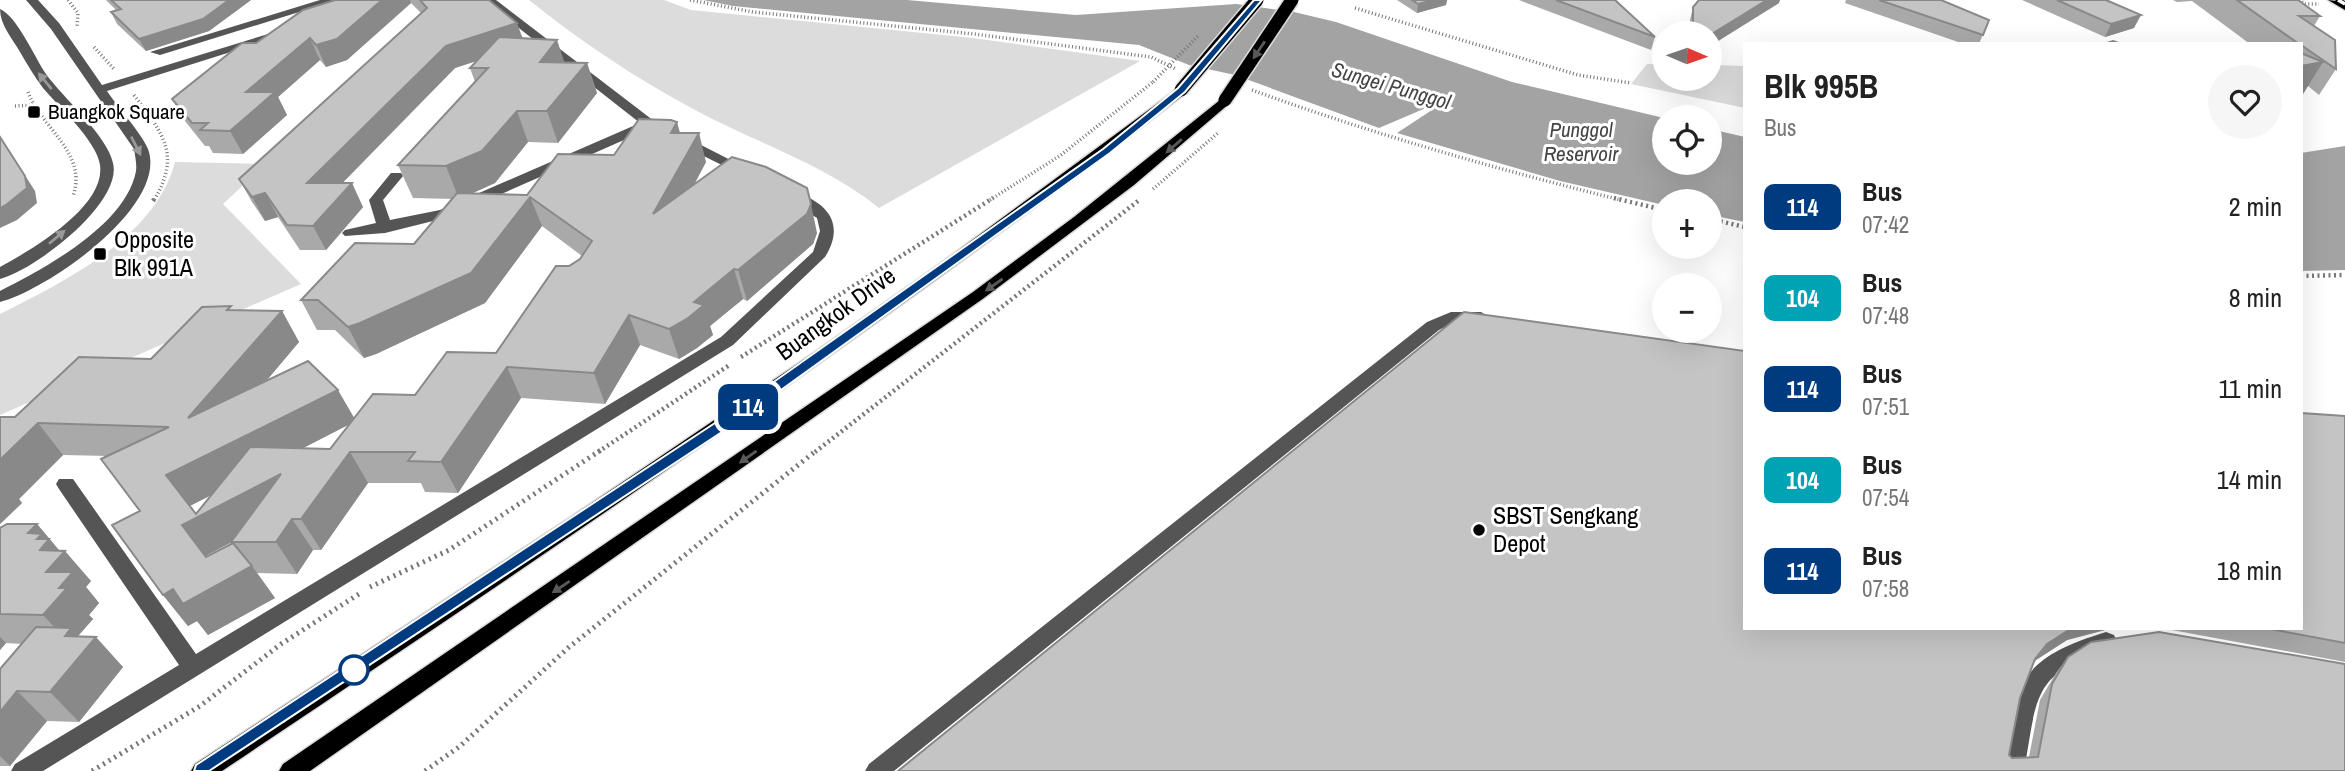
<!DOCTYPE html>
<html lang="en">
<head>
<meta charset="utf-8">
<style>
  body { margin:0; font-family:"Archivo Narrow",sans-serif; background:#f6f6f6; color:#222; height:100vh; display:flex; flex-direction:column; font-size:26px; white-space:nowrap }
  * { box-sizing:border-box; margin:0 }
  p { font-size:23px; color:#767676 }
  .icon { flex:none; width:38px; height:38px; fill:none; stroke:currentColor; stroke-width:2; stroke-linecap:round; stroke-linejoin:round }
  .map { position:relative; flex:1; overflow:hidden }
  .details { position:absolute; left:1743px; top:42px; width:560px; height:588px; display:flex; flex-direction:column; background:#fff; border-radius:0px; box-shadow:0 7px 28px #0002 }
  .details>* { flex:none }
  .badge { padding:0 14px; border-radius:10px; font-size:24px; line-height:46px }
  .needle { width:46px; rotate:92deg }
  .controls { position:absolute; left:1652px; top:21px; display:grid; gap:14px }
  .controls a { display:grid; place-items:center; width:70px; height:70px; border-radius:50%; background:#fff; box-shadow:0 7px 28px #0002; font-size:35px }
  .map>.badge { position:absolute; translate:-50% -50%; box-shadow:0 0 0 4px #fff }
  .round { display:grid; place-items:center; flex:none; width:74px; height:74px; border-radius:37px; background:#f6f6f6 }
  .head { display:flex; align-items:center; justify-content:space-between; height:119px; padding:0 21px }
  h1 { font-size:33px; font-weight:700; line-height:52px }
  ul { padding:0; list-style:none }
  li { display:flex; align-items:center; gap:21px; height:91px; padding:0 21px }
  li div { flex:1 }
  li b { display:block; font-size:26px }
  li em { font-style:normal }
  li .badge { min-width:77px; font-weight:700; text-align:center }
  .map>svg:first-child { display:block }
</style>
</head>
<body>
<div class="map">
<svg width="2345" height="771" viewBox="0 0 2345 771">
  <rect width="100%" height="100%" fill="#fff"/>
  <g fill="#dcdcdc">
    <path d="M529 0H664L691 10 973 38 1140 61 879 208C825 164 756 143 695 110 637 79 580 41 529 0Z"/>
    <path d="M1647 64H1664V79H1710V65L1745 66V108L1631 84Z"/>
    <path d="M175 162 266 164 223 204 301 284 0 415V314C65 281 155 238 175 162Z"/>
  </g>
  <g fill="#a3a3a3">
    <path d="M703 0H907L1076 15 1236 4 1294 12 1336 22 1512 82 1664 118V163H1710V129L1745 137V222L1710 215V201H1664V205L1560 181 1397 133 1435 108 1448 112 1454 108 1440 102 1379 128 1235 75 1189 65 1139 45 733 6Z"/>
    <path d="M2345 146V270L2301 271V153Z"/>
  </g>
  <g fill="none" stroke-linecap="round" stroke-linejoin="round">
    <g stroke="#dbdbdb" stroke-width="3">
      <g id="major">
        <path d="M2328 0 2345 2V10Z"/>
        <path d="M1181 86 1186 87V93C875 333 549 552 222 771H191L195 764 568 519 815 352 937 266Z"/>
        <path d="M1225 96 1230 97V103L1134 185 984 298 310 771H279L283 764 973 292 1074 217Z"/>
      </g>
    </g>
    <g stroke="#777" stroke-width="3.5" stroke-dasharray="1 2.5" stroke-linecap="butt">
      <path d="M68 0 78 13 77 27"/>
      <path d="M690 0 753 12 974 34 1151 57 1176 69"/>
      <path d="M2299 0 2305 4H2319"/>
      <path d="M1355 8 1578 75 1631 83"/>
      <path d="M94 47 114 69"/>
      <path d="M1252 90C1373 134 1496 169 1621 200"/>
      <path d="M28 92C42 129 88 153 73 196"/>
      <path d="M134 95C162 133 182 154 154 200"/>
      <path d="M15 106 34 105"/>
      <path d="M1153 189 1218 133"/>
      <path d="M990 200 1061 155 1153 82"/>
    </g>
    <g stroke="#777" stroke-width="4.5" stroke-dasharray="2 3.5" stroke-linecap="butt">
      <path d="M1614 198 1664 210"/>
      <path d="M153 201 155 198"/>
      <path d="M1710 219 1745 227"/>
      <path d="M2301 276 2345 275"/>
      <path d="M741 357 993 198"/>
      <path d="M598 452 731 364"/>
      <path d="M815 452 1138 201"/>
    </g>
    <g stroke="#777" stroke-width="5" stroke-dasharray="2 4.5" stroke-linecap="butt">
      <path d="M370 587 449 550 601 450"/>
      <path d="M92 771 200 706 281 644 359 594"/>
      <path d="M425 771 459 747 568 648 817 450"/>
    </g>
    <g fill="#555" fill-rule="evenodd">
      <path d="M26 0H38L59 23 102 85 278 31 288 34 107 91C117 106 142 134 148 149 169 206 47 290 0 302V291C45 268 126 225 136 171 137 164 135 156 134 149L51 29Z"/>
      <path d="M320 0H338L160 55 150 52Z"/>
      <path d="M483 0H496L654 121 754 172 752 175H742L649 129 449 217 385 233 345 236 342 233 345 230 376 223 369 200 391 173H401L403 176 383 200 390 220 440 210 640 123Z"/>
      <path d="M0 9C17 16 35 58 46 74 63 98 107 135 113 163 123 203 35 270 0 279V267C31 250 106 207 100 165 97 141 58 106 43 88 34 76 27 64 20 52 12 38 0 25 0 9Z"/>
      <path d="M790 191C825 200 847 222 825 257L733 345 43 771H11L15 764 179 665 59 489 56 484 59 479H73L196 654 721 337 813 252 820 231 817 218 785 198 783 195Z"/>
      <path d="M1451 312H1481L1489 317 1481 322H1454L1439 330 894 771H865L869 764 1427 322Z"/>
      <path d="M2106 632 2114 635 2117 641 2114 647C2032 674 2038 692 2024 771H2000C2017 684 2015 660 2106 632Z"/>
    </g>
    <use href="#major" fill="#000" fill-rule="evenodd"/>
    <g stroke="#000" stroke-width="5">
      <path id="rail" d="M2338 0 2345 4"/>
    </g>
    <use href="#rail" stroke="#fff" stroke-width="3.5" stroke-dasharray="11" stroke-linecap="butt"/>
    <g stroke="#dbdbdb" stroke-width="16" stroke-linecap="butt">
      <g id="major-bridge">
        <path d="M1181 90 1257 0"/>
        <path d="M1225 100 1292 0"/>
      </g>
    </g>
    <path stroke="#777" stroke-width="3.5" stroke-dasharray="1 2.5" stroke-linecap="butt" d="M1153 82 1199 35"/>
    <use href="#major-bridge" stroke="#000" stroke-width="13"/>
  </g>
  <g fill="#a9a9a9" fill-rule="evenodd">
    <path d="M106 0H251L209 31 146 51 117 24 111 12 116 10Z"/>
    <path d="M332 0H489L523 39 565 62 587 63 597 93 558 143 528 142 495 183 471 194 527 195 614 155 680 133 706 162 694 185 817 233 813 244 747 301 743 299 710 326 713 335 697 348 679 359 640 345 605 404 521 398 458 493 425 492 421 483H368L321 550H313L297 574 257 573 275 598 208 635 197 621 188 626 163 595 140 511 108 456 63 455 19 499 22 503 0 524V417H15L151 359 234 310 282 311 299 342 266 381 354 418 415 395 496 353 569 266 580 259 582 256 542 226 485 303 376 354 364 358 335 330H317L301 300 414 244 453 199 413 198 398 165 475 82 470 68 476 61 455 68 342 183 363 207 326 250H300L278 217 265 221 252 202 239 179 421 13 411 3 347 60 326 67 320 60 278 97 287 115 243 154 213 153 209 146H205L185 121 172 99 256 43 332 1ZM349 424 330 449 303 448ZM211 495 196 514 189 506ZM231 542 232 543 206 557V556Z"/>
    <path d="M1397 0H1447L1446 5 1417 13Z"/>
    <path d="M1519 0H1615L1655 37 1651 50Z"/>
    <path d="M1846 0H1941L1989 20 1979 44H1964L1845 3Z"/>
    <path d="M2022 0H2106L2134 28 2105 37Z"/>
    <path d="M2173 0H2298L2320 16 2314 26 2336 69 2319 95 2308 86 2303 94H2301V44H2250L2192 1 2177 2Z"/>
    <path d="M1779 3 1710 46V33H1690V20L1693 7Z"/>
    <path d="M2345 416V662L2161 628H2301Z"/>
    <path d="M37 524 59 550 91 581 86 587 99 603 89 615 93 619 78 636 123 667 79 722 47 721 10 766H0V669L22 644 6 643 0 650V528Z"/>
    <path d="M1745 628H2122L2105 630 2067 640 2036 660 2033 663 2020 698 2009 755 2012 758 2029 757 2040 700 2056 673 2068 657 2345 771H898Z"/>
  </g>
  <g fill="#898989">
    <path d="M229 0H251L209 31 146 51 139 39Z"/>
    <path d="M382 0H410L411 3 347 60 326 67 316 45Z"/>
    <path d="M1434 0H1447L1446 5 1417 13 1418 4Z"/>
    <path d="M1767 0H1780L1779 3 1710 46V35Z"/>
    <path d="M2141 15 2134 28 2105 37 2111 24Z"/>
    <path d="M517 23 525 45 455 68 319 207 307 183 446 46Z"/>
    <path d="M310 38 320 60 278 97 287 115 243 154 230 131 246 92Z"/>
    <path d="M557 40 567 70 540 62Z"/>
    <path d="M2323 62 2303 94H2301V66Z"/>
    <path d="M587 63 597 93 558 143 547 111Z"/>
    <path d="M517 111 528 142 495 183 459 199 446 166Z"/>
    <path d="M677 122 685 151 671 133Z"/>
    <path d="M699 133 706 162 662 244 653 214Z"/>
    <path d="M0 136 35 191 37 203 17 220 0 228Z"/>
    <path d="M352 183 363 207 326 250 313 226Z"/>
    <path d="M265 193 278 217 265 221 252 197Z"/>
    <path d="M530 197 542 226 485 303 376 354 364 358 348 327Z"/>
    <path d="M811 204 817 233 813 244 747 301 738 270Z"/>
    <path d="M734 269 743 299 710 326 713 335 697 348 679 359 669 329 694 302Z"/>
    <path d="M282 311 299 342 209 449 188 418Z"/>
    <path d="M629 315 640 345 605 404 594 373Z"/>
    <path d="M507 367 521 398 458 493 441 462Z"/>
    <path d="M338 390 356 421 188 507 166 475Z"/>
    <path d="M38 423 63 455 19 499 22 503 0 524V460Z"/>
    <path d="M350 452 368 483 321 550 301 519Z"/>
    <path d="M281 474 301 506 205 556 182 525Z"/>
    <path d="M292 519 313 550 297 574 276 542Z"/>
    <path d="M37 524 62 554 65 551 91 581 86 587 99 603 89 615 93 619 78 636 96 637 123 667 79 722 50 692 71 645 43 615 46 572 28 533Z"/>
    <path d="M252 566 275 598 208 635 197 621 188 626 163 595 173 589Z"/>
    <path d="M2072 628H2107L2105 630 2067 640 2036 660 2023 675 2047 644Z"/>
    <path d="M0 637 6 643 0 650Z"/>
    <path d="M17 691 47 721 10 766 0 756V712Z"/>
  </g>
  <g fill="#c4c4c4" stroke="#898989" stroke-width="2">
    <path d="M111 0H229L203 19 139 39 111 12 121 9Z"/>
    <path d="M335 0H382L337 39 316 45 310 38 246 92H275L230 131 200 130 208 123H192L172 99 242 43H256L303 10Z"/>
    <path d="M420 0H489L517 23 446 46 307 183H352L313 226 287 225 265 193 252 197 239 179 427 8Z"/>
    <path d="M1412 0H1434L1418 4Z"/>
    <path d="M1556 0H1615L1655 37Z"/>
    <path d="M1699 0H1767L1710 35V33H1693V7Z"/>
    <path d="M1879 0H1941L1989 20 1983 35Z"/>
    <path d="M2057 0H2106L2141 15 2111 24Z"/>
    <path d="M2237 0H2298L2320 16H2299L2335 40 2336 69 2301 45V44H2299Z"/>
    <path d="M499 37 557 40 540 62 587 63 547 111H517L482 151 446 166 398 165 488 68H470Z"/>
    <path d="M2113 41 2121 44H2104Z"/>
    <path d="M2301 53 2323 62 2301 66Z"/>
    <path d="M639 119 671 120 677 122 671 133H699L653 214 732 157 766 167 807 188 811 204 807 214 738 270 734 269 694 302 704 305 688 318 669 329 629 315 594 373 507 367 441 462 408 461 415 452H350L301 519H292L276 542H231L281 474 182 525 206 557 233 543 252 566 183 604 173 589 163 595 112 525 140 511 101 459 169 427 38 423 0 460V417H15L79 357 151 359 202 307 231 306 227 310 282 311 188 418 308 361 338 390 166 475 196 514 250 447 330 449 373 394 415 395 447 352 496 353 556 266H569L580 259 592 241 530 197 471 273 360 323 348 327 318 300H301L355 243 414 244 457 193 527 195 558 154 614 155Z"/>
    <path d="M0 137 25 176 27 188 6 205 0 208Z"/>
    <path d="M1464 312 1745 351V628H2072L2047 644 2035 659 2020 698 2009 755 2012 758 2038 757 2052 684 2068 657 2091 642 2159 632 2345 664V771H898Z"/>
    <path d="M2301 413 2345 416V643L2265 628H2301Z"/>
    <path d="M7 524H37L28 533 42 534 37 539H49L40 550 65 551 46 572H73L59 588H67L43 615 0 614V528Z"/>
    <path d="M36 627 71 628 65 636 96 637 50 692 17 691 0 712V669Z"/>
  </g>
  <defs><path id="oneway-solid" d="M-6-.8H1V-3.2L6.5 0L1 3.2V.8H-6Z" transform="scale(1.75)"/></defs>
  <g fill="#595959">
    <use href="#oneway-solid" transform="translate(1259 50) rotate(124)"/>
    <use href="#oneway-solid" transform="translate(1174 146) rotate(139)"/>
    <use href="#oneway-solid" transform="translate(994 285) rotate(145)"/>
    <use href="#oneway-solid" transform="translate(748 457) rotate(145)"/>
    <use href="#oneway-solid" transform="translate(561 587) rotate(146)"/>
  </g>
  <g fill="#999">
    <use href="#oneway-solid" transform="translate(45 81) rotate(-129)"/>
    <use href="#oneway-solid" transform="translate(136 146) rotate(63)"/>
    <use href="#oneway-solid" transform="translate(57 237) rotate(-40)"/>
  </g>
  <path fill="#003b80" stroke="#fff" stroke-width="2" d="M1254 0H1262L1185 92 1110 153 734 424 209 771H194L196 765 724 417 1103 149 1178 88Z"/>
  <g fill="#000" stroke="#fff" stroke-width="2.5">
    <rect x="27" y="105" width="14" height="14" rx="3.5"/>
    <rect x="93" y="247" width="14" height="14" rx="3.5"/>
    <circle cx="1479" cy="530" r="7"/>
  </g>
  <circle fill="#fff" stroke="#003b80" stroke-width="3.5" cx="354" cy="670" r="14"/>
  <g text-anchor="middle" stroke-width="6" stroke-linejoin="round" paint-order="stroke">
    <g font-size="21" font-style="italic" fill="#444" stroke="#fff">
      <text transform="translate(1391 86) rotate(16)" y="7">Sungei Punggol</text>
      <text x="1581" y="137">Punggol<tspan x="1581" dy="24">Reservoir</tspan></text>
    </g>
    <g font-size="21" fill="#000" stroke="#fff" text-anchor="start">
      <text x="48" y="119">Buangkok Square</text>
    </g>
    <g font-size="24" fill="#000" stroke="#fff" text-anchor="start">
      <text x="114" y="248">Opposite<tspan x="114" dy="28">Blk 991A</tspan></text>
      <text x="1493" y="524">SBST Sengkang<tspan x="1493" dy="28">Depot</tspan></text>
    </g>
    <g font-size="24" fill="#000" stroke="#fff">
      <text transform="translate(836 314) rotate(-36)" y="8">Buangkok Drive</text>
    </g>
  </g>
</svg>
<div class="controls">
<a><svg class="needle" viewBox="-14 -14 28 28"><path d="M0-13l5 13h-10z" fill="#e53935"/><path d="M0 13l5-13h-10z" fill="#767676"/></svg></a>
<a><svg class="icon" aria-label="locate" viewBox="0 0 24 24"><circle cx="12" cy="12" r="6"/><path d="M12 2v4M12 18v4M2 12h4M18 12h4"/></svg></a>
<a>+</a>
<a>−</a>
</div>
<b class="badge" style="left:748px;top:407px;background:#003b80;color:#fff">114</b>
<section class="details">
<div class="head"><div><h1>Blk 995B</h1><p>Bus</p></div><a class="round"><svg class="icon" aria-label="heart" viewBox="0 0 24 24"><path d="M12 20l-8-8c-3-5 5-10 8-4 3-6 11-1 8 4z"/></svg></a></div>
<ul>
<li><span class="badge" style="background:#003b80;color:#fff">114</span><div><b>Bus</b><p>07:42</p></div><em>2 min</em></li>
<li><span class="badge" style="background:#00a3b4;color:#fff">104</span><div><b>Bus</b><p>07:48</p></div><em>8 min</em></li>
<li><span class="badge" style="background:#003b80;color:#fff">114</span><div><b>Bus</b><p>07:51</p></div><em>11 min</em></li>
<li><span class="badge" style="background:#00a3b4;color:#fff">104</span><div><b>Bus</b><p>07:54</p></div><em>14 min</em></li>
<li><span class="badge" style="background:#003b80;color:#fff">114</span><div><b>Bus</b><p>07:58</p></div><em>18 min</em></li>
</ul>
</section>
</div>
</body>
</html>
